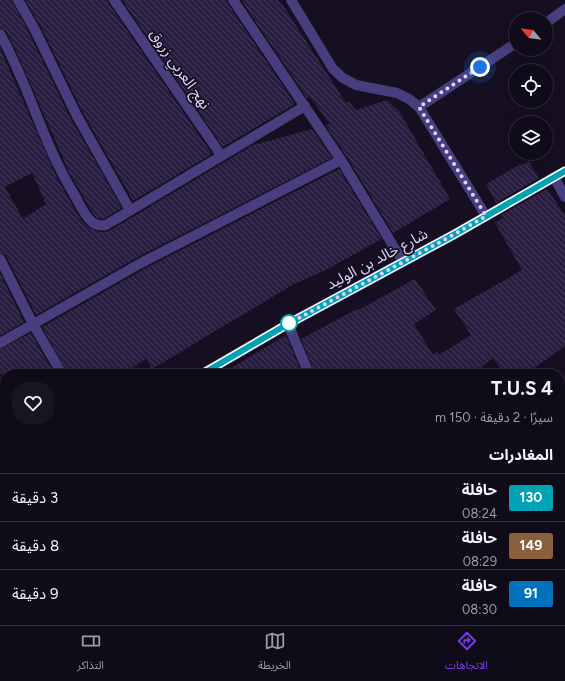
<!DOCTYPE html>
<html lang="ar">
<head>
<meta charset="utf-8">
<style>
  body { margin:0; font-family:Figtree,"Noto Sans Arabic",sans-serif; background:#191422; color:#f1f3f6; direction:rtl; height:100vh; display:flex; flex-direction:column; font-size:15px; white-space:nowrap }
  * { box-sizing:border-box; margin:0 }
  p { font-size:13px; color:#9c9ba2 }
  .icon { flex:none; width:22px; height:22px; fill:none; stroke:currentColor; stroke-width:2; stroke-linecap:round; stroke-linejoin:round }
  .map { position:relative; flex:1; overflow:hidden; direction:ltr }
  .sheet { position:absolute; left:0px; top:369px; width:565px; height:256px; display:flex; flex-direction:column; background:#100b19; border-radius:16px 16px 0 0; box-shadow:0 4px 16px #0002,0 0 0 1px #302b38; direction:rtl }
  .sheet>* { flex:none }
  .badge { padding:0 8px; border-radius:3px; font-size:14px; line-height:26px }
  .needle { width:26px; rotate:299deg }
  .controls { position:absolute; left:509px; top:12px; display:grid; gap:8px }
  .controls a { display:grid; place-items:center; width:44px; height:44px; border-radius:50%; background:#100b19; box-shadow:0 4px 16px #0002,0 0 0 1px #302b38; font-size:20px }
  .you { position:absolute; width:20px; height:20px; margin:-10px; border:3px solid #fff; border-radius:50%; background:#1a73e8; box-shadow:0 0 0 6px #1a73e833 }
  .map>.badge { position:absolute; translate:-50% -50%; box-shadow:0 0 0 2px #fff }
  h2 { padding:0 12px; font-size:15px; line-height:36px }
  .round { display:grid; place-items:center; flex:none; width:42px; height:42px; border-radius:16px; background:#191422 }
  .overview { display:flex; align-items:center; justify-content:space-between; height:68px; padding:0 12px }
  h1 { font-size:19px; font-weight:700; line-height:30px }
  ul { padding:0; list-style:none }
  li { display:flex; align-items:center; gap:12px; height:48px; padding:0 12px; border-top:1px solid #302b38 }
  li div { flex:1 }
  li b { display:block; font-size:15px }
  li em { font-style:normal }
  li .badge { min-width:44px; font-weight:700; text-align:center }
  .tabs { display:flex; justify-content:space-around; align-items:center; height:56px; border-top:1px solid #302b38; background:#100b19; font-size:11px; color:#9c9ba2 }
  .tabs a { display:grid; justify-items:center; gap:2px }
  .tabs .active { color:#7c3aed }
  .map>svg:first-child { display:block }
</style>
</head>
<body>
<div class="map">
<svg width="565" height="625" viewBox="0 0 565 625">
  <defs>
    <pattern id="grass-dots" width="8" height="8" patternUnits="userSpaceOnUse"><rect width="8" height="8" fill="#13282b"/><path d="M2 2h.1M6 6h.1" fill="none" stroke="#35464b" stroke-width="1.8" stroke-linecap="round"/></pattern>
    <pattern id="building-back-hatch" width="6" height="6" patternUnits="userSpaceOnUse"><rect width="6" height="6" fill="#291d41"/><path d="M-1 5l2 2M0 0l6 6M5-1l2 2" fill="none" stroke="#483d5d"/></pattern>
  </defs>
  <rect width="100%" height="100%" fill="#150f21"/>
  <path fill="url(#grass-dots)" d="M5 553V620H13L14 625H0V555Z"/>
  <g fill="url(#building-back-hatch)" fill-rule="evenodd">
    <path d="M0 0H12L29 33 71 119 122 208 104 219 97 218 92 212 69 172 16 51 6 31 0 28Z"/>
    <path d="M25 0H108L109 4 212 154 133 201 83 113 41 27Z"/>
    <path d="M122 0H227L228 4 295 104 223 147Z"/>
    <path d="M241 0H278L284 7 346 103 349 102 356 110 387 100 399 111 450 199 393 233 347 157 325 125 330 124 309 96 307 98Z"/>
    <path d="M0 48 57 178 81 220 88 227 95 231 103 232 109 231 253 145 312 129 332 158 138 257 36 315 6 256 0 253ZM32 173 46 204 23 219 5 187Z"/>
    <path d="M529 162 539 178 496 203 486 184 517 166Z"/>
    <path d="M339 169 382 239 324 271 294 284 152 369 146 359 123 374H68L42 327 144 269Z"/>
    <path d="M547 189 565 215V346L526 374H504L493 358 473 374H315L301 339 357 309 358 310 415 279 436 310 414 324 433 355 437 352 439 355 471 335 454 309 522 270 495 223 503 218 501 215Z"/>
    <path d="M0 273 24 322 0 336Z"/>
    <path d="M31 333 54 374H0V349Z"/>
    <path d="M286 335 302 374H264L262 369 252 374H221Z"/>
  </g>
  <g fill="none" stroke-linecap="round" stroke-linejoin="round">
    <g stroke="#483e7d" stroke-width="10">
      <path d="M18 0 35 30 77 116 130 210"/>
      <path d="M114 0 221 155"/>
      <path d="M233 0 341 160 403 262"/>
      <path d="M291 0 333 69 343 78 356 85 397 93 409 99 419 107 486 216"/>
      <path d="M546 23 565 9"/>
      <path d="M0 34C29 85 43 144 74 194 79 203 84 215 92 222 97 226 101 226 106 225L305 106"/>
      <path d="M419 107 516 43"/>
      <path d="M554 177 565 197"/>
      <path d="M0 259 33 324 62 374"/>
      <path d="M288 324 309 374"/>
      <path d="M0 343 141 263 341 160"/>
      <path d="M202 374 288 324 455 234 565 171"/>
      <path d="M560 459 565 455"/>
      <path d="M0 485 5 483"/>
      <path d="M560 604 565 618"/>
      <path d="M264 620 265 625"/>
      <path d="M321 625 357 620"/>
      <path d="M387 625 388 620"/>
    </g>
  </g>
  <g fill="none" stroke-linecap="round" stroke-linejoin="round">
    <g stroke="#fff" stroke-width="9">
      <path id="line" d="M202 374 288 324 455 234 565 171"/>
    </g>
    <use href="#line" stroke="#00a3b4" stroke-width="6"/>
    <path stroke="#ddd3fc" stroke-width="4" stroke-dasharray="0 7.2" d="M289 323 288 324 455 234 486 216 419 107 480 67"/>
  </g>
  <circle fill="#fff" stroke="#00a3b4" stroke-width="2" cx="289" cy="323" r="8"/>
  <g text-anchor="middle" stroke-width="3.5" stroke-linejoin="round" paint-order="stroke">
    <g font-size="15" fill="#ddd3fc" stroke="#150f21">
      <text transform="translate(180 69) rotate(55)" y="5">نهج العربي زروق</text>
      <text transform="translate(377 259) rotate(-28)" y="5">شارع خالد بن الوليد</text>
    </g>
  </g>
</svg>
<div class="controls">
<a><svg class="needle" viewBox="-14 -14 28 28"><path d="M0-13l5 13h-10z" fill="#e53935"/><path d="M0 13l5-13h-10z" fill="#9c9ba2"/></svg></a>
<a><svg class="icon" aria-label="locate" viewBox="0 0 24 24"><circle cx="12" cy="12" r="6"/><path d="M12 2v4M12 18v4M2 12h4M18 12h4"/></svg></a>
<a><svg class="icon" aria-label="layers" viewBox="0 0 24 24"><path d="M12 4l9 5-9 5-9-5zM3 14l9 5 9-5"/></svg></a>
</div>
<div class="you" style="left:480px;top:67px"></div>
<section class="sheet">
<div class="overview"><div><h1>T.U.S 4</h1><p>سيرًا · 2 دقيقة · 150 m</p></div><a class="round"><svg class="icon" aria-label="heart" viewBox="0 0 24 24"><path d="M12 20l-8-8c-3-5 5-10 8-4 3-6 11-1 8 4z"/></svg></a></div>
<h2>المغادرات</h2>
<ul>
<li><span class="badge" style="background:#00a3b4;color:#fff">130</span><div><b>حافلة</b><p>08:24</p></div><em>3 دقيقة</em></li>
<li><span class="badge" style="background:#8b5e3c;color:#fff">149</span><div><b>حافلة</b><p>08:29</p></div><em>8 دقيقة</em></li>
<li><span class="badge" style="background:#0072bc;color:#fff">91</span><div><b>حافلة</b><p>08:30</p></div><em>9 دقيقة</em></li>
</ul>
</section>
</div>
<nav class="tabs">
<a class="active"><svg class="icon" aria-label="directions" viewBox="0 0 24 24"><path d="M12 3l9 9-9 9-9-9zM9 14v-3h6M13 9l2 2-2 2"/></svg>الاتجاهات</a>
<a><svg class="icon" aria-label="map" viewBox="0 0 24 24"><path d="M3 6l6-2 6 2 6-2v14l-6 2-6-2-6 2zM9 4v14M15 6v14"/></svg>الخريطة</a>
<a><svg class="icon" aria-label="tickets" viewBox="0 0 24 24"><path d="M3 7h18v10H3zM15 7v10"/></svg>التذاكر</a>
</nav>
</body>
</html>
